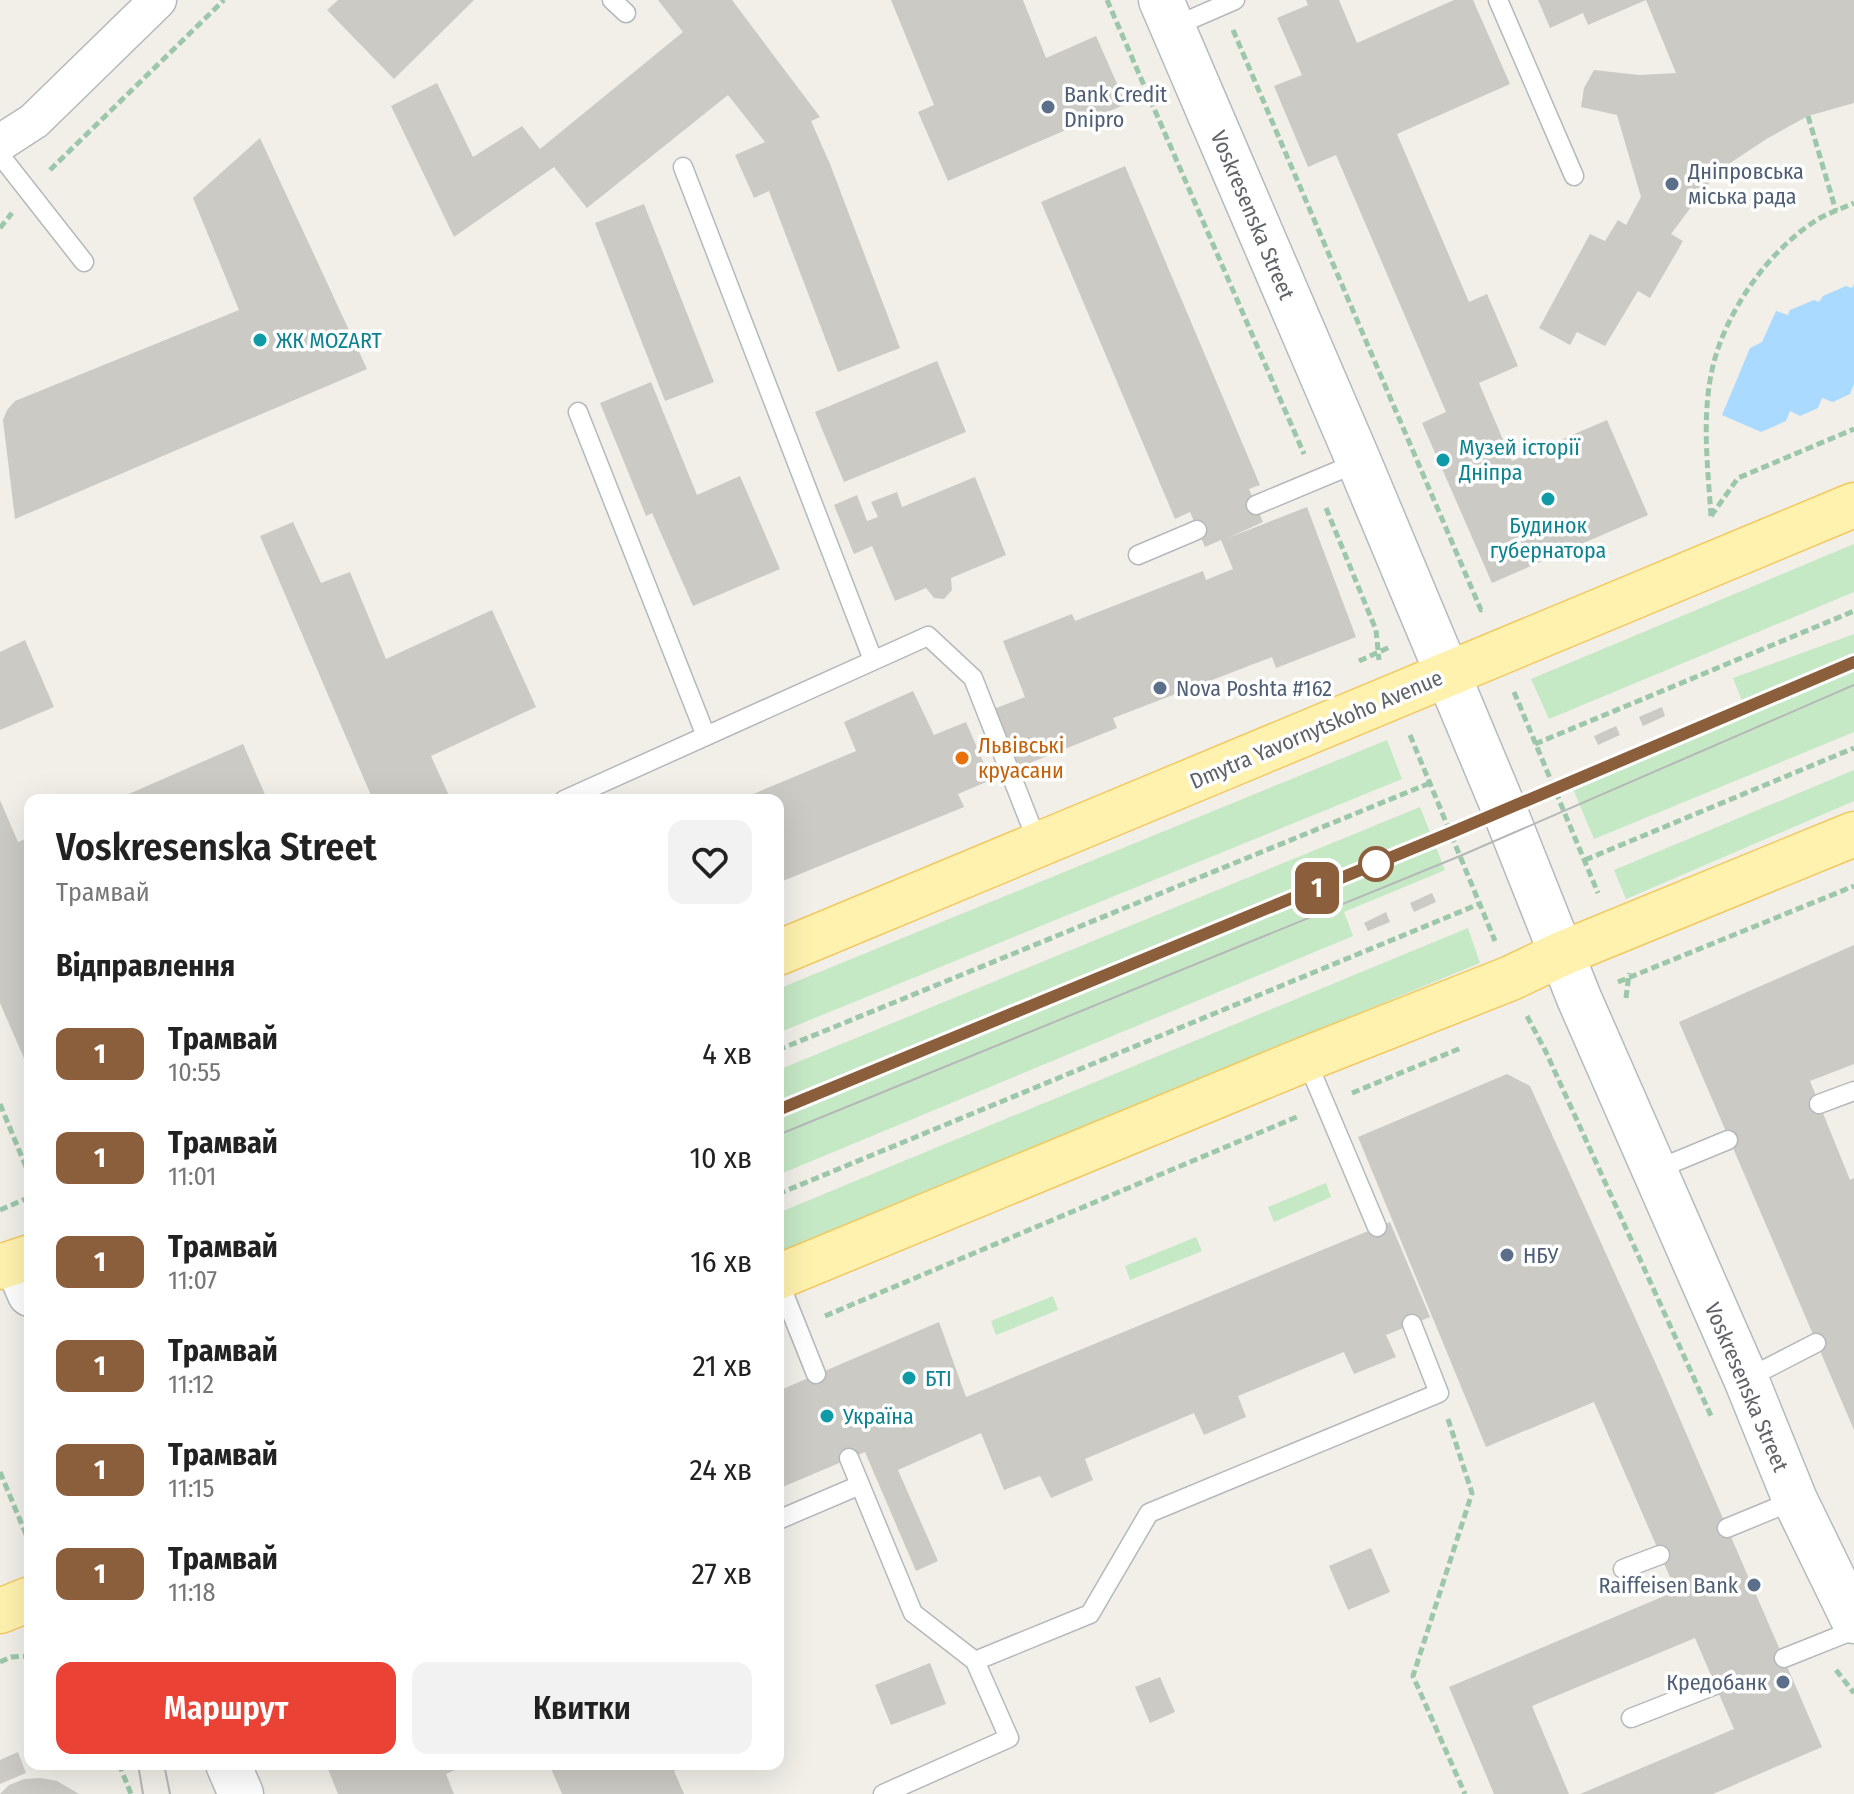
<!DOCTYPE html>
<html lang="uk">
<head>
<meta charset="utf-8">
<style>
  body { margin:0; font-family:"Fira Sans Condensed",sans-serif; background:#f2f2f2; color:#222; height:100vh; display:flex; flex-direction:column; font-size:30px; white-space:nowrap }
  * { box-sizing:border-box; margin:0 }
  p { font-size:26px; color:#767676 }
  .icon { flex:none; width:44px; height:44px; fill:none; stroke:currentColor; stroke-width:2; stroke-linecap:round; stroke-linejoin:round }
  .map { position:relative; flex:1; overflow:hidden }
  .details { position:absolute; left:24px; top:794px; width:760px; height:976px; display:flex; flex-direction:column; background:#fff; border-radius:16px; box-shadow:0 8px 32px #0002 }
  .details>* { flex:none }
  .badge { padding:0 16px; border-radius:12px; font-size:28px; line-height:52px }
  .map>.badge { position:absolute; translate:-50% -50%; box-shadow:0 0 0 4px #fff }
  h2 { padding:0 32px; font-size:30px; line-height:72px }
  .round { display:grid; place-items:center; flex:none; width:84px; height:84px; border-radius:16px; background:#f2f2f2 }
  .overview { display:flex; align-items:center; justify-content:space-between; height:136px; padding:0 32px }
  h1 { font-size:38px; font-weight:600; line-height:60px }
  .cta { display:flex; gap:16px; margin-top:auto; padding:16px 32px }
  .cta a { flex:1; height:92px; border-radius:16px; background:#ea4335; color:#fff; font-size:32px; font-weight:600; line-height:92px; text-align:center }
  .cta a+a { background:#f2f2f2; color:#222 }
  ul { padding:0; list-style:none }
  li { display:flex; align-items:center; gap:24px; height:104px; padding:0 32px }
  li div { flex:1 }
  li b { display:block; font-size:30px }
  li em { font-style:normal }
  li .badge { min-width:88px; font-weight:700; text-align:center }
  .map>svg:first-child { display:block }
</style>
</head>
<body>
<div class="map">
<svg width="1854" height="1794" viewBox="0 0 1854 1794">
  <rect width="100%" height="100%" fill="#f1efe8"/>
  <g fill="#c5e8c5">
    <path d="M1854 544V592L1549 719 1531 679Z"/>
    <path d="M1854 634V732L1594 839 1573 789 1747 714 1733 678Z"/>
    <path d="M1387 740 1402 779 778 1033V989Z"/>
    <path d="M1854 770V801L1626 899 1614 870Z"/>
    <path d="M1420 807 1445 870 1344 912 1353 936 778 1175V1070Z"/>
    <path d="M1468 928 1480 963 778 1253V1213Z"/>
    <path d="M1326 1183 1331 1197 1274 1222 1268 1207Z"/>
    <path d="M1196 1237 1202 1251 1130 1280 1125 1266Z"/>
    <path d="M1053 1296 1058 1310 996 1335 991 1321Z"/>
  </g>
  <path fill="#aadaff" d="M1854 284V384L1850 394 1833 402 1822 398 1818 408 1800 416 1790 411 1786 421 1761 432 1722 415 1750 348 1762 342 1776 311 1788 315 1790 310 1814 300 1819 302 1823 296 1846 286 1852 288Z"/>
  <g fill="#cccac5">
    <path d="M338 0H474L394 79 327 10Z"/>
    <path d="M658 0H732L820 117 811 121 830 164 900 348 838 372 769 191 754 198 735 155 765 142 728 95 587 208 554 167 454 237 391 106 437 83 473 157 522 126 540 149 683 32Z"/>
    <path d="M891 0H1023L1046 58 1096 36 1126 104 948 181 918 112 934 105Z"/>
    <path d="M1306 0H1339L1357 43 1454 0H1473L1510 84 1397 134 1469 302 1487 294 1518 366 1479 383 1512 461 1607 420 1648 515 1492 583 1422 423 1446 412 1336 155 1308 167 1274 86 1302 75 1277 18 1308 5Z"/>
    <path d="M1538 0H1854V103L1808 116 1768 138 1718 171 1671 234 1683 241 1650 298 1638 291 1605 346 1577 332 1570 345 1539 328 1590 234 1605 241 1618 220 1626 225 1641 197 1617 115 1581 107 1584 88 1594 70 1639 75 1676 73 1646 0 1588 25 1583 13 1550 28Z"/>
    <path d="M260 138 367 369 15 519 3 420 7 410 15 401 239 310 193 198Z"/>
    <path d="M1125 166 1260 485 1249 489 1263 522 1228 538 1307 507 1356 637 1276 668 1272 657 1113 718 1117 728 1015 769 991 710 1025 697 1003 641 1072 614 1075 621 1203 571 1206 580 1233 569 1221 540 1205 547 1190 512 1175 519 1041 202Z"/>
    <path d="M644 204 714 382 665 401 595 223Z"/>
    <path d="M937 361 966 432 844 482 815 412Z"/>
    <path d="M651 382 697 495 740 476 780 569 693 606 652 513 646 516 600 403Z"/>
    <path d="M975 477 1006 555 951 578 952 590 944 599 934 598 926 588 895 601 872 546 854 554 834 505 857 495 867 521 878 517 871 502 897 492 902 507Z"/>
    <path d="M293 522 321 583 350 572 386 659 492 610 536 707 431 756 451 800H373L260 536Z"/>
    <path d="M25 640 54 707 0 730V652Z"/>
    <path d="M913 691 934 735 966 722 991 780 958 794 964 807 778 883V800H739L856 751 844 722Z"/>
    <path d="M1662 707 1665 716 1643 726 1639 717Z"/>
    <path d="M1616 726 1620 735 1598 745 1594 736Z"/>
    <path d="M243 744 267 799 265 800H115Z"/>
    <path d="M0 800 18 842 30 837V1072L0 1003Z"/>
    <path d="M1432 893 1436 902 1414 912 1410 903Z"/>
    <path d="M1386 912 1390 922 1368 931 1364 923Z"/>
    <path d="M1854 945V1064L1810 1081 1850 1180 1854 1178V1430L1679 1022Z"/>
    <path d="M1507 1074 1530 1086 1660 1373 1822 1747 1713 1794H1580L1734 1729 1695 1638 1532 1706 1569 1794H1494L1449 1687 1676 1591 1594 1402 1486 1447 1358 1137Z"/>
    <path d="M1390 1222 1430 1317 1386 1335 1396 1357 1354 1374 1344 1352 1238 1396 1246 1417 1204 1435 1194 1413 1085 1459 1093 1480 1051 1498 1040 1476 1004 1490 981 1433 898 1470 938 1561 916 1571 865 1452 778 1489V1391L939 1322 966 1397Z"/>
    <path d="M1371 1548 1390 1592 1348 1610 1329 1566Z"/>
    <path d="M930 1663 946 1704 891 1725 875 1685Z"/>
    <path d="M1160 1677 1175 1712 1150 1723 1135 1687Z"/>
    <path d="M18 1752 26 1773 0 1784V1760Z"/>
    <path d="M326 1764H468L446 1774 454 1794H338Z"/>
    <path d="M549 1764H692L674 1771 684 1794H562Z"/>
    <path d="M40 1778 57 1781 79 1794H0L9 1785 24 1779Z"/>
  </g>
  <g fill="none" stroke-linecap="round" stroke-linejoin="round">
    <g stroke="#b5b8bc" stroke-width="21">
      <g id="lane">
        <path d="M612 0 626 13"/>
        <path d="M1498 0 1574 176"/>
        <path d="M1173 27 1235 0"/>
        <path d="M0 155 84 262"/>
        <path d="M683 167 873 660"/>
        <path d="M578 412 706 736"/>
        <path d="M1256 505 1359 462"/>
        <path d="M1138 555 1197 530"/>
        <path d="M564 800 928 636 973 678 1039 846"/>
        <path d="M1306 1059 1377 1227"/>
        <path d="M1819 1104 1854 1091"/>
        <path d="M1653 1171 1728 1140"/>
        <path d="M778 1279 816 1374"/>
        <path d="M1746 1379 1816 1343"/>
        <path d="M849 1458 913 1613 975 1661 1090 1614 1149 1513 1439 1393 1412 1324"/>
        <path d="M778 1520 860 1485"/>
        <path d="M1727 1528 1795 1500"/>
        <path d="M1623 1569 1660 1555"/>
        <path d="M1784 1658 1854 1630"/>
        <path d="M1631 1718 1715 1685"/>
        <path d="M883 1794 1009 1738 975 1661"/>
      </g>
    </g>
    <g stroke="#b5b8bc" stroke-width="39">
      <path id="street" d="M0 143 34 121 158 0"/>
    </g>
    <g stroke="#b6babf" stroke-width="47">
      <g id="secondary">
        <path d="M1161 0 1359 462 1504 809 1579 998 1746 1379 1795 1500 1854 1621"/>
        <path d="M16 1262 30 1294"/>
        <path d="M228 1764 241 1794"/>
      </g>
    </g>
    <g stroke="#f2c960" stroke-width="47">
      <g id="primary">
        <path d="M778 953 1854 505"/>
        <path d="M0 1267 30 1257"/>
        <path d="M778 1277 1306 1059 1511 978 1561 954 1854 834"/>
        <path d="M0 1611 30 1599"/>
      </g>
    </g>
    <g stroke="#9cc7a9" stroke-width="5" stroke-dasharray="8 4" stroke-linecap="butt">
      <path d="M1107 0 1304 454"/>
      <path d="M1233 30 1481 610 1484 609"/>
      <path d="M1808 116 1836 211"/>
      <path d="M50 170 224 0"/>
      <path d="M0 228 12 213"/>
      <path d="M1326 508 1376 630 1379 660"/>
      <path d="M1711 516 1738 478 1854 429"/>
      <path d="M1711 516C1708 471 1702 421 1711 375 1722 316 1768 249 1820 218 1831 212 1843 208 1854 203"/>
      <path d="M1359 661 1390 647"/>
      <path d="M1514 692 1598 893"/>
      <path d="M1410 735 1495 941"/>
      <path d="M1535 744 1854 611"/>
      <path d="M1585 860 1854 748"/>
      <path d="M1618 982 1854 886"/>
      <path d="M1626 998 1629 973"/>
      <path d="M1527 1016 1546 1052 1712 1418"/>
      <path d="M778 1050 1430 783"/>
      <path d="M1352 1093 1461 1048"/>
      <path d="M0 1104 26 1167 30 1170"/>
      <path d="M778 1194 1479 904"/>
      <path d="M0 1210 30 1197"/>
      <path d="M825 1316 1299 1116"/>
      <path d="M1448 1419 1472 1493 1413 1676 1465 1794"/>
      <path d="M0 1472 30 1544"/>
      <path d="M0 1662 11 1657 30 1656"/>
      <path d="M1836 1670 1854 1693"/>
      <path d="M119 1764 131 1794"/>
    </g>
    <use href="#lane" stroke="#fff" stroke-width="18"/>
    <use href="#street" stroke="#fff" stroke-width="36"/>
    <use href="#secondary" stroke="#fff" stroke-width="44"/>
    <use href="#primary" stroke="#fff2af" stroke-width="44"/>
    <g stroke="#b6b7b8" stroke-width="2">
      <path d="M778 1110 1450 833 1854 662"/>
      <path d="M778 1135 1460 856 1854 685"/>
      <path d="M138 1764 143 1794"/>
      <path d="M164 1764 170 1794"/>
    </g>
  </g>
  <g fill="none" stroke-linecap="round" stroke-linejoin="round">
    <g stroke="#fff" stroke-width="18">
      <path id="line" d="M778 1110 1450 833 1854 662"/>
    </g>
    <use href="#line" stroke="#8b5e3c" stroke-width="12"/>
  </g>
  <g fill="#5c6f8a" stroke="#fff" stroke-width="3">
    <circle cx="1048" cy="107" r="8"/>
    <circle cx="1672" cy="184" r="8"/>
    <circle cx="1160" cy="688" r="8"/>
    <circle cx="1507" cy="1255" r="8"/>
    <circle cx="1754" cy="1585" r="8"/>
    <circle cx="1783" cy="1682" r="8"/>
  </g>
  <g fill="#0f9aa8" stroke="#fff" stroke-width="3">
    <circle cx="260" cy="340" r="8"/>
    <circle cx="1443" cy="460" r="8"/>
    <circle cx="1548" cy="499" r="8"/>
    <circle cx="909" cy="1378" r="8"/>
    <circle cx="827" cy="1416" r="8"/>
  </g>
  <circle fill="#e8710a" stroke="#fff" stroke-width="3" cx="962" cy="758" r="8"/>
  <circle fill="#fff" stroke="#8b5e3c" stroke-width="4" cx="1376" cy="864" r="16"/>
  <g text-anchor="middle" stroke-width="7" stroke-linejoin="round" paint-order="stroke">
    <g font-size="22" fill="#4e5e75" stroke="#fff" text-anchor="start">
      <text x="1064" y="102">Bank Credit<tspan x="1064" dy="25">Dnipro</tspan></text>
      <text x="1688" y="179">Дніпровська<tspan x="1688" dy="25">міська рада</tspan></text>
      <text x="1176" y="696">Nova Poshta #162</text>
      <text x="1523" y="1263">НБУ</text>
      <text x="1738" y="1593" text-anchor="end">Raiffeisen Bank</text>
      <text x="1767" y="1690" text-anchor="end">Кредобанк</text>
    </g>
    <g font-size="22" fill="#5f6368" stroke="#fff">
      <text transform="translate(1253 215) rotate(67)" y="8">Voskresenska Street</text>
      <text transform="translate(1316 729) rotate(-23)" y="8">Dmytra Yavornytskoho Avenue</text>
      <text transform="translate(1747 1387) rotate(67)" y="8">Voskresenska Street</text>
    </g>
    <g font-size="22" fill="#0d838f" stroke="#fff" text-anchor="start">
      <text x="276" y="348">ЖК MOZART</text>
      <text x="1459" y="455">Музей історії<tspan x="1459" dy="25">Дніпра</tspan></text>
      <text x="1548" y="533" text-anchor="middle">Будинок<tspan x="1548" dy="25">губернатора</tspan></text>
      <text x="925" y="1386">БТІ</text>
      <text x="843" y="1424">Україна</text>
    </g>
    <g font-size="22" fill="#c56008" stroke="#fff" text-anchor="start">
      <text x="978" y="753">Львівські<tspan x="978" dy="25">круасани</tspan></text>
    </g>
  </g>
</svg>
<b class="badge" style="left:1317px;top:888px;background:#8b5e3c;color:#fff">1</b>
<section class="details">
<div class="overview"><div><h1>Voskresenska Street</h1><p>Трамвай</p></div><a class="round"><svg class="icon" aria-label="heart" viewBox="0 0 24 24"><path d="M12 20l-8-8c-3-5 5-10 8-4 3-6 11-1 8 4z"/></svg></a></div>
<h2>Відправлення</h2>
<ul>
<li><span class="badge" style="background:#8b5e3c;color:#fff">1</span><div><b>Трамвай</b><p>10:55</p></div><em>4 хв</em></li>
<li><span class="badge" style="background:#8b5e3c;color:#fff">1</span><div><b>Трамвай</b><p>11:01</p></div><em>10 хв</em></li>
<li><span class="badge" style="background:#8b5e3c;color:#fff">1</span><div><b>Трамвай</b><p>11:07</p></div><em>16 хв</em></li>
<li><span class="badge" style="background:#8b5e3c;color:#fff">1</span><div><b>Трамвай</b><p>11:12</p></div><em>21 хв</em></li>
<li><span class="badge" style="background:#8b5e3c;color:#fff">1</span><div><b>Трамвай</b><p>11:15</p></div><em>24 хв</em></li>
<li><span class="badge" style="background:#8b5e3c;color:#fff">1</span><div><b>Трамвай</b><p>11:18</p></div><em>27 хв</em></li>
</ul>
<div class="cta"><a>Маршрут</a><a>Квитки</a></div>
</section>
</div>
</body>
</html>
